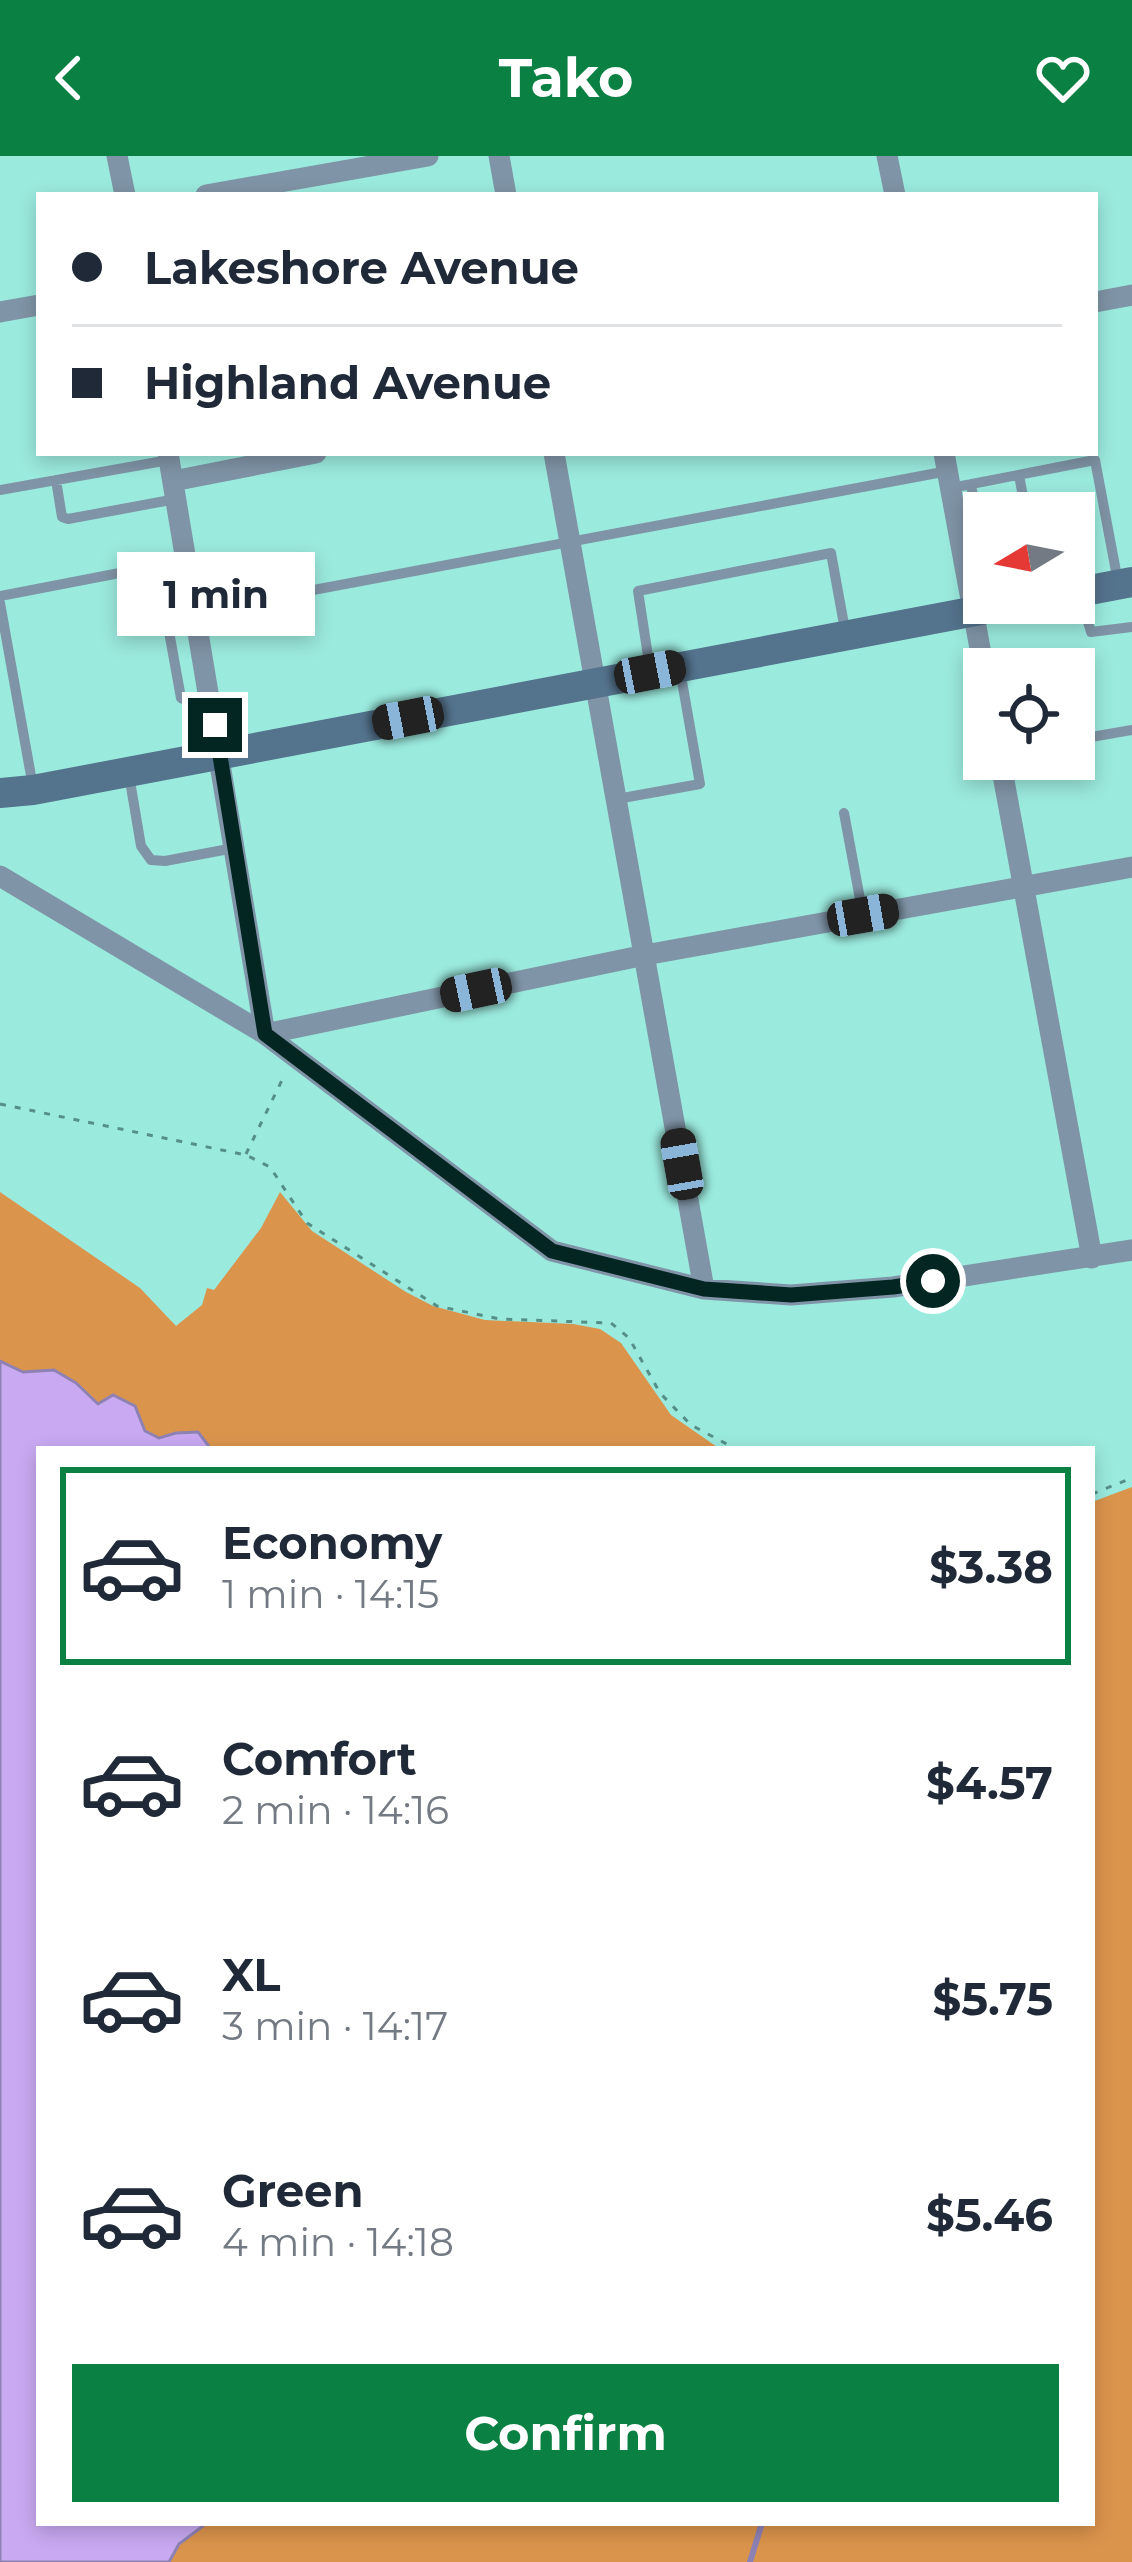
<!DOCTYPE html>
<html lang="en">
<head>
<meta charset="utf-8">
<style>
  body { margin:0; font-family:Montserrat,sans-serif; background:#f2f2f3; color:#1f2937; height:100vh; display:flex; flex-direction:column; font-size:45px; white-space:nowrap }
  * { box-sizing:border-box; margin:0 }
  p { font-size:39px; color:#747a83 }
  .icon { flex:none; width:66px; height:66px; fill:none; stroke:currentColor; stroke-width:2; stroke-linecap:round; stroke-linejoin:round }
  .map { position:relative; flex:1; overflow:hidden }
  .drawer { position:absolute; left:36px; top:1290px; width:1059px; height:1080px; display:flex; flex-direction:column; background:#fff; border-radius:0px; box-shadow:0 6px 18px #0003 }
  .drawer>* { flex:none }
  .banner { position:absolute; left:36px; top:36px; width:1062px; height:264px; border-radius:0px; box-shadow:0 6px 18px #0003; display:grid; align-content:center; height:264px; padding:0 36px; background:#fff }
  .needle { width:78px; rotate:260deg }
  .tools { position:absolute; left:963px; top:336px; display:grid; gap:24px }
  .tools a { display:grid; place-items:center; width:132px; height:132px; border-radius:0px; background:#fff; box-shadow:0 6px 18px #0003; font-size:60px }
  .end { position:absolute; width:54px; height:54px; margin:-27px; border:15px solid #032622; background:#fff; box-shadow:0 0 0 6px #fff }
  .from { border-radius:50% }
  .bubble { position:absolute; height:84px; border-radius:0px; background:#fff; box-shadow:0 6px 18px #0003; font-size:39px; font-weight:700; line-height:84px; text-align:center }
  .car { position:absolute; width:36px; height:72px; margin:-36px -18px; border-radius:15px; box-shadow:0 0 9px 3px #0007; background:linear-gradient(#222 24%,#8ab4d8 0 40%,#222 0 76%,#8ab4d8 0 86%,#222 0) }
  .banner b { display:flex; align-items:center; gap:42px; height:114px; font-size:45px }
  .banner b+b { border-top:3px solid #e0e1e3 }
  .banner i { width:30px; height:30px; background:#1f2937 }
  ul { padding:21px 0 0; list-style:none }
  li { display:flex; align-items:center; gap:36px; height:198px; margin:0 24px 18px; padding:0 12px; border:6px solid transparent; border-radius:0px }
  li div { flex:1 }
  li b { display:block; font-size:45px }
  li em { font-style:normal; font-weight:700 }
  li.active { border-color:#0b8043 }
  li>.icon { width:108px; height:108px; stroke-width:1.5 }
  .action { display:flex; gap:24px; margin-top:auto; padding:24px 36px }
  .action a { flex:1; height:138px; border-radius:0px; background:#0b8043; color:#fff; font-size:48px; font-weight:700; line-height:138px; text-align:center }
  header { display:flex; justify-content:space-between; align-items:center; height:156px; padding:0 36px; background:#0b8043; color:#fff; font-size:54px; font-weight:700 }
  .map>svg:first-child { display:block }
  .green { fill:#db944c }
  .water { fill:#c9a9f2; stroke:#8e82b4; stroke-width:3 }
  .lines { fill:none; stroke-linecap:round; stroke-linejoin:round }
  .stream { stroke:#8e82b4; stroke-width:6 }
  .path { stroke:#559088; stroke-width:3; stroke-dasharray:6 9; stroke-linecap:butt }
  .service { stroke:#7f94a6; stroke-width:10 }
  .minor { stroke:#7f94a6; stroke-width:21 }
  .secondary { stroke:#54738d; stroke-width:30 }
  .route { stroke:#032622; stroke-width:15 }
</style>
</head>
<body>
<header><svg class="icon" aria-label="back" viewBox="0 0 24 24"><path d="M15 5l-7 7 7 7"/></svg>Tako<svg class="icon" aria-label="heart" viewBox="0 0 24 24"><path d="M12 20l-8-8c-3-5 5-10 8-4 3-6 11-1 8 4z"/></svg></header>
<div class="map">
<svg width="1132" height="2406" viewBox="0 0 1132 2406">
  <rect width="100%" height="100%" fill="#9beade"/>
  <path class="green" d="M0 1036 140 1132 176 1170 202 1149 207 1132 214 1134 261 1072 280 1036 312 1075 406 1136 433 1150 485 1164 573 1168 600 1173 621 1187 671 1259 720 1293H211L198 1277H176L159 1282 98 1248 76 1227 55 1214 23 1216 0 1205Z
    M1132 1331V2406H169L179 2388 207 2367H1092V1346Z"/>
  <path class="water" d="M0 1205 23 1216 54 1214 76 1227 98 1248 113 1239 135 1250 145 1275 159 1282 176 1277 198 1276 211 1293H39V2367H207L179 2388 169 2406H0Z"/>
  <g class="lines">
    <path class="stream" d="M750 2406 762 2367"/>
    <path class="path" d="M0 948 246 999 270 1011 307 1067 437 1150 500 1163 611 1167 629 1182 660 1237 691 1269 736 1293
      M246 998 284 920
      M1092 1338 1132 1322"/>
    <path class="service" d="M1019 319 1026 357
      M56 324 62 361 68 363 176 343
      M971 328 983 398
      M951 332 1095 304 1118 426
      M0 334 169 304
      M157 409 181 542 186 544 210 539
      M1080 439 1091 476 1132 471
      M0 440 187 404
      M0 447 33 631
      M196 456 948 315
      M650 513 638 435 831 397 845 474
      M1074 584 1132 574
      M129 619 141 690 151 704 165 705 234 692
      M617 643 700 628 680 514
      M844 657 863 759"/>
    <path class="minor" d="M117 0 125 39
      M499 0 506 39
      M887 0 895 39
      M206 39 428 0
      M1095 146 1132 139
      M0 156 39 149
      M168 297 265 878 645 799 1132 711
      M554 297 704 1133
      M944 297 984 514
      M173 325 316 297
      M1000 603 1092 1102
      M0 720 265 878 552 1095 704 1133 791 1139 893 1131 1132 1094"/>
    <path class="secondary" d="M1074 437 1132 426
      M0 637 33 634 1018 447"/>
  </g>
  <g class="lines">
    <path class="route" d="M215 569 265 878 552 1095 704 1133 791 1139 893 1131 933 1125"/>
  </g>
</svg>
<div class="tools">
<a><svg class="needle" viewBox="-14 -14 28 28"><path d="M0-13l5 13h-10z" fill="#e53935"/><path d="M0 13l5-13h-10z" fill="#747a83"/></svg></a>
<a><svg class="icon" aria-label="locate" viewBox="0 0 24 24"><circle cx="12" cy="12" r="6"/><path d="M12 2v4M12 18v4M2 12h4M18 12h4"/></svg></a>
</div>
<i class="end from" style="left:933px;top:1125px"></i>
<i class="end" style="left:215px;top:569px"></i>
<div class="bubble" style="left:117px;top:396px;width:198px">1 min</div>
<i class="car" style="left:650px;top:516px;rotate:79deg"></i>
<i class="car" style="left:408px;top:562px;rotate:259deg"></i>
<i class="car" style="left:863px;top:759px;rotate:80deg"></i>
<i class="car" style="left:476px;top:834px;rotate:258deg"></i>
<i class="car" style="left:682px;top:1008px;rotate:350deg"></i>
<div class="banner">
<b><i class="from"></i>Lakeshore Avenue</b>
<b><i></i>Highland Avenue</b>
</div>
<section class="drawer">
<ul>
<li class="active"><svg class="icon" aria-label="car" viewBox="0 0 24 24"><path d="M5 17H2v-5l4-1 3-4h7l3 4 3 1v5h-3M9 17h6M6 11h13"/><circle cx="7" cy="17" r="2"/><circle cx="17" cy="17" r="2"/></svg><div><b>Economy</b><p>1 min · 14:15</p></div><em>$3.38</em></li>
<li><svg class="icon" aria-label="car" viewBox="0 0 24 24"><path d="M5 17H2v-5l4-1 3-4h7l3 4 3 1v5h-3M9 17h6M6 11h13"/><circle cx="7" cy="17" r="2"/><circle cx="17" cy="17" r="2"/></svg><div><b>Comfort</b><p>2 min · 14:16</p></div><em>$4.57</em></li>
<li><svg class="icon" aria-label="car" viewBox="0 0 24 24"><path d="M5 17H2v-5l4-1 3-4h7l3 4 3 1v5h-3M9 17h6M6 11h13"/><circle cx="7" cy="17" r="2"/><circle cx="17" cy="17" r="2"/></svg><div><b>XL</b><p>3 min · 14:17</p></div><em>$5.75</em></li>
<li><svg class="icon" aria-label="car" viewBox="0 0 24 24"><path d="M5 17H2v-5l4-1 3-4h7l3 4 3 1v5h-3M9 17h6M6 11h13"/><circle cx="7" cy="17" r="2"/><circle cx="17" cy="17" r="2"/></svg><div><b>Green</b><p>4 min · 14:18</p></div><em>$5.46</em></li>
</ul>
<div class="action"><a>Confirm</a></div>
</section>
</div>
</body>
</html>
